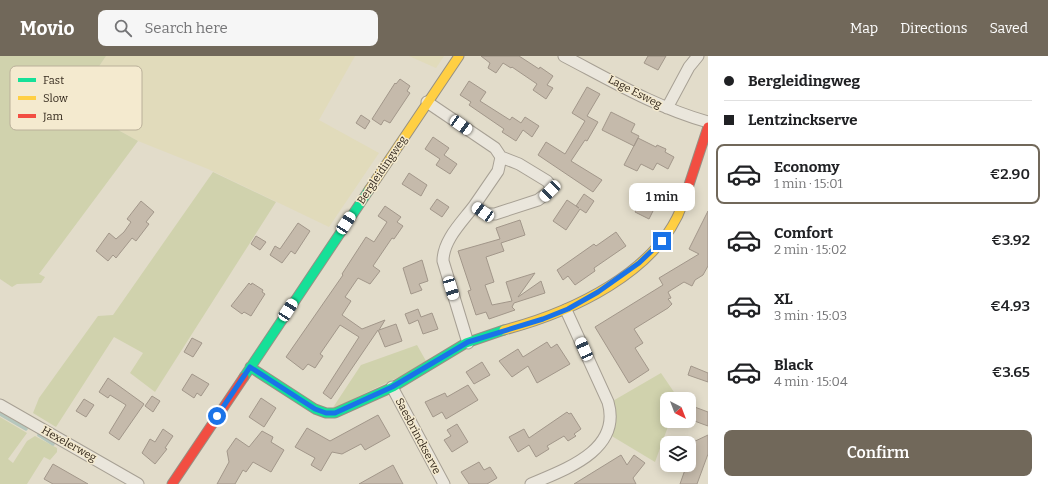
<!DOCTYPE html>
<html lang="en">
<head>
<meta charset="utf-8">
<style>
  body { margin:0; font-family:Bitter,serif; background:#f6f6f6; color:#202124; height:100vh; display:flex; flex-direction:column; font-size:15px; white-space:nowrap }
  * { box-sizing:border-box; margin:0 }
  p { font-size:13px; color:#757577 }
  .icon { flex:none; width:22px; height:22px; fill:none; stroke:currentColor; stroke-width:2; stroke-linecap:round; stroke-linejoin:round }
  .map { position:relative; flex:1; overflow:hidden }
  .details { display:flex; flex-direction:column; background:#fff; width:340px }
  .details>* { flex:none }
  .hud { display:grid; align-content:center; height:88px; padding:0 16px; background:#fff }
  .needle { width:26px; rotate:138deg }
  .controls { position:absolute; left:660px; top:336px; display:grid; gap:8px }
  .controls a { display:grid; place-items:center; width:36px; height:36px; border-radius:8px; background:#fff; box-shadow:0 2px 10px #0003; font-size:20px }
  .end { position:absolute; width:18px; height:18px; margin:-9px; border:5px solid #1a73e8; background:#fff; box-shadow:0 0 0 2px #fff }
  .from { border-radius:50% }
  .bubble { position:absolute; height:28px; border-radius:8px; background:#fff; box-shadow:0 2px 10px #0003; font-size:13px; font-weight:600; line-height:28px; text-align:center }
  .car { position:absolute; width:12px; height:24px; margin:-12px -6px; border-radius:5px; box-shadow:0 0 3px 1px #0007; background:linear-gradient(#fff 24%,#345 0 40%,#fff 0 76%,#345 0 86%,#fff 0) }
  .hud b { display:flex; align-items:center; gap:14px; height:38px; font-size:15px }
  .hud b+b { border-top:1px solid #e0e0e0 }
  .hud i { width:10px; height:10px; background:#202124 }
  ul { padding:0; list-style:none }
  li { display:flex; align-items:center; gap:12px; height:60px; margin:0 8px 6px; padding:0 8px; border:2px solid transparent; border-radius:8px }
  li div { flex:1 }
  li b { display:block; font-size:15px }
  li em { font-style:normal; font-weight:600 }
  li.selected { border-color:#71685a }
  li>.icon { width:36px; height:36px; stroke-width:1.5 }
  .action { display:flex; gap:8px; margin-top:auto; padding:8px 16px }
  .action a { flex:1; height:46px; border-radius:8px; background:#71685a; color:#fff; font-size:16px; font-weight:600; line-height:46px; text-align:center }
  header { display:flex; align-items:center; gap:24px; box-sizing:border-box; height:56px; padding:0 20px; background:#71685a; color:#fff }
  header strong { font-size:19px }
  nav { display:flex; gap:22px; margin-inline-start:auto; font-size:14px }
  .search { width:280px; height:36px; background:#f6f6f6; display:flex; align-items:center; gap:10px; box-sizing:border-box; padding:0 14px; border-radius:8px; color:#757577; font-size:15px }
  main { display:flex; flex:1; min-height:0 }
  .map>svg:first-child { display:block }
  .farmland { fill:#e1dbbb }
  .green { fill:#d0d2ad }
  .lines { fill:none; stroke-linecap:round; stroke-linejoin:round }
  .stream { stroke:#b6c7bd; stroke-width:3.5 }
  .building { fill:#c5baab; stroke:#a2978a }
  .street-casing { stroke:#a7a094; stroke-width:13 }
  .fast-casing { stroke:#969084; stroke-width:11 }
  .slow-casing { stroke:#969084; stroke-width:11 }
  .jam-casing { stroke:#969084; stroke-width:11 }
  .street { stroke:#eae6dc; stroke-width:11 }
  .fast { stroke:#16e098; stroke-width:9 }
  .slow { stroke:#ffcf43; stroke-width:9 }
  .jam { stroke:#f24e42; stroke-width:9 }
  .route { stroke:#1a73e8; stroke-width:5 }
  .labels { text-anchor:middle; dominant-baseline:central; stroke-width:3; stroke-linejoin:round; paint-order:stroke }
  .street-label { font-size:11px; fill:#34291d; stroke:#f4eacf }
  .key { fill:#f4eacf; stroke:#bab09a; stroke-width:1 }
  .key-label { font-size:11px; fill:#34291d }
</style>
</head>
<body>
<header>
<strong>Movio</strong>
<div class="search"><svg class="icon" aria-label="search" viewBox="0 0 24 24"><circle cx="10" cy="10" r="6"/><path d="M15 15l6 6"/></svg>Search here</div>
<nav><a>Map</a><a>Directions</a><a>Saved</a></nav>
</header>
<main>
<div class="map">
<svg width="708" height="428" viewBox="0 0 708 428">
  <rect width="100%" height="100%" fill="#e2dcca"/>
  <path class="farmland" d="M106 0H355L319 64 379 97 329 171 208 113 138 85 73 49Z
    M409 0H444L436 12Z"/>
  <path class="green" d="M0 0H106L73 49 138 85 39 218 45 221 41 227 17 228 12 231 0 223Z
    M213 116 276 146 155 336 130 317 143 297 114 281 56 371 33 357 39 342 98 260 113 259Z
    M417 289 426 305 405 318 332 353 361 309Z
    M661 317 678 342 667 343V365H670L655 406 610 379 611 346Z
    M0 361 27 377 8 403 13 407 27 385 35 380 57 392V396L50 404 44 401 27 428H0Z"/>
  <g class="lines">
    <path class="stream" d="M0 358 26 373
      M39 379 53 388"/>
  </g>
  <path class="building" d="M481 0H519L539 13 540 11 553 20 547 29 553 32 546 43 533 34 537 28 512 11 511 12 503 7 496 17 488 12 490 7Z
    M648 0H666L658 14 644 7Z
    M400 23 410 30 407 35 410 37 390 67 384 64 381 69 372 63 395 27 396 28Z
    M469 25 486 36 480 45 510 64 512 61 521 67 525 61 539 70 532 81 523 74 516 85 502 76 504 73 469 49 471 46 460 39Z
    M587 31 600 38 587 60 598 66 587 85 585 84 571 105 602 124 593 136 538 99 546 86 565 98 585 65 572 57Z
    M611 56 635 68 631 76 639 80 634 90 602 74Z
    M361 59 370 65 365 73 356 67Z
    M433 81 449 92 444 99 457 108 450 118 436 109 440 103 425 93Z
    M638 82 656 91 657 89 666 93 665 96 674 101 668 113 657 107 653 114 641 108 637 115 624 109Z
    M409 117 427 129 421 140 402 128Z
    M645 136 659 143 649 163 635 156Z
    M584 138 594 145 586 157 580 153 566 174 553 165 567 144 579 152 576 150Z
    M437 143 449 151 442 161 430 153Z
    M141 145 154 156 146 166 149 168 136 185 132 182 116 202 113 199 108 205 96 195 109 177 116 183 124 176 131 166 127 163Z
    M385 150 401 161 397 166 403 170 394 183 392 182 373 210 380 215 370 228 358 222 345 241 351 245 342 259 362 273 385 264 379 274 396 268 402 285 385 291 378 274 331 343 323 337 359 281 340 269 320 298 323 300 315 312 308 308 303 314 286 301 343 219 342 218 366 181 374 186 387 166 378 160Z
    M708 155V210L703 219 695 224 692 230 684 226 668 236 671 242 668 243 672 248 668 252 634 273 643 287 635 292 649 314 629 327 595 271 663 229 659 222 699 198 689 193Z
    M520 164 525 179 501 187 504 195 486 201 494 226 485 229 492 249 512 245 506 226 535 217 518 241 541 225 545 237 514 247 512 251 515 254 489 263 486 256 476 259 468 235 471 234 458 195 500 183 496 172Z
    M298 167 310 175 295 198 291 195 282 207 270 199 275 190 280 193Z
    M616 176 626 190 594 212 595 215 575 229 568 220 563 224 557 214 594 188 596 190Z
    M256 180 266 186 260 194 251 188Z
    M422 204 428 225 419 228 422 234 411 238 403 212Z
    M249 227 251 229 252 227 263 234 262 236 265 238 251 260 244 256 242 258 231 250Z
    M418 253 421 261 432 257 438 273 423 278 418 264 409 268 405 258Z
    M192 282 202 287 193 301 184 296Z
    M547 286 551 292 557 288 570 308 537 327 528 310 512 321 499 305 518 293 523 301Z
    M482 306 490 319 474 328 466 316Z
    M691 310 708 317V326L688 319Z
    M192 318 209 328 201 340 197 337 194 342 182 334Z
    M108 322 144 348 119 384 109 377 126 349 110 339 108 342 99 336Z
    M468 329 478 344 446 363 442 356 433 361 425 346 445 337 447 341Z
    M152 340 160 345 153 356 145 350Z
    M261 342 276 352 264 371 249 361Z
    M84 343 94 349 86 361 76 355Z
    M692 350 708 356V370L689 363Z
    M567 356 569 358 571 357 581 373 574 378 576 380 568 385 564 380 547 390 549 393 536 401 529 389 518 396 509 381 524 373 529 382Z
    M378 359 390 380 365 394 361 388 342 398 332 396 321 415 311 409 315 402 295 391 307 372 330 385Z
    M457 368 468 386 452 396 444 384 451 380 447 374Z
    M163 373 173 380 165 392 167 393 155 408 142 397 150 383 155 386Z
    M262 375 273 381 271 386 284 394 271 416 253 406 246 416 243 414 235 428H217L229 406 227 395 236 382 249 391Z
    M708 379V398L697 428H680L686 411 689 412V388Z
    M621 399 627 409 634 399 645 407 633 422 636 428H574Z
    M479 406 484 414 490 411 497 422 487 428H469L461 416Z
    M53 408 88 428H53L44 423Z
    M393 409 403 428H359Z"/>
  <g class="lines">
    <defs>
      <path id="street" d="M564 0C610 24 657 52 708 66
        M427 46 495 92 501 101 519 108 547 125 551 130 550 135 538 144 495 158H486L474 150C462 166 443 184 443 205L468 287
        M667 52 689 11 698 0
        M474 150 498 115 501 101
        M392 331 444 428
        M0 349 138 428
        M531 428C566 413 622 394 608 346L566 254"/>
      <path id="fast" d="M250 311 315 353 326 357H335L393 331 466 287 504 274
        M244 321 369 134"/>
      <path id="slow" d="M369 134 459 0
        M504 274C569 257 659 217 683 147"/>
      <path id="jam" d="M683 147 708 71
        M172 428 244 321"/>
    </defs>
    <use href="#street" class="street-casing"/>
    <use href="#fast" class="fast-casing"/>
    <use href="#slow" class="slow-casing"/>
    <use href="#jam" class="jam-casing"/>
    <use href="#street" class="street"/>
    <use href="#fast" class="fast"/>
    <use href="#slow" class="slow"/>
    <use href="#jam" class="jam"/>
  </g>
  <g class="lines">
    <path class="route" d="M217 360 250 311 315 353 326 357H335L392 331 468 286 543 263 568 253 598 236 639 207 662 185"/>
  </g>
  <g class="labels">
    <g class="street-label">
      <text transform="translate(635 36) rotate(27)">Lage Esweg</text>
      <text transform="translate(382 114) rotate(-56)">Bergleidingweg</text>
      <text transform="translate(418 380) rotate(62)">Saesbrinckserve</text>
      <text transform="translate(69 388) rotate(29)">Hexelerweg</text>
    </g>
  </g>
  <rect x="10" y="10" width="132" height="64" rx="6" class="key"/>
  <rect x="18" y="22" width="18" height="4" fill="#16e098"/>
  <rect x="18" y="40" width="18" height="4" fill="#ffcf43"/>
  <rect x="18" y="58" width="18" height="4" fill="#f24e42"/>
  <g class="key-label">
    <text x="43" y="28">Fast</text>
    <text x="43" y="46">Slow</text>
    <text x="43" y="64">Jam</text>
  </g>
</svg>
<div class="controls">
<a><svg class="needle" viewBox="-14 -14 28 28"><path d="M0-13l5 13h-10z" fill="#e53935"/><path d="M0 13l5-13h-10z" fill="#757577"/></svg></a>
<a><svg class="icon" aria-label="layers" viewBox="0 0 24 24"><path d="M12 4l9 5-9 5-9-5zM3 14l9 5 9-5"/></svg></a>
</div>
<i class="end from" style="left:217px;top:360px"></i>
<i class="end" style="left:662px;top:185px"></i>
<div class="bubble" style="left:629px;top:127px;width:66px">1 min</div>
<i class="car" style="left:461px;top:69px;rotate:125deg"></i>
<i class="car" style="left:550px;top:135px;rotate:225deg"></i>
<i class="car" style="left:483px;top:156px;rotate:305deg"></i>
<i class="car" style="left:346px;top:167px;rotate:33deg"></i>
<i class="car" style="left:451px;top:232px;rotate:163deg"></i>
<i class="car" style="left:288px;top:254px;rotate:33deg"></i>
<i class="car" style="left:584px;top:293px;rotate:336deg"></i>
</div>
<section class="details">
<div class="hud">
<b><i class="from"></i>Bergleidingweg</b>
<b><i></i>Lentzinckserve</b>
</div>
<ul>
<li class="selected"><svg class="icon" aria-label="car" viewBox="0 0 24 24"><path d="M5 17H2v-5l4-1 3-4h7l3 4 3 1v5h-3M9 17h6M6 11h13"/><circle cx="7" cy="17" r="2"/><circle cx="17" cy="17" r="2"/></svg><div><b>Economy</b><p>1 min · 15:01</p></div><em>€2.90</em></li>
<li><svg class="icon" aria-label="car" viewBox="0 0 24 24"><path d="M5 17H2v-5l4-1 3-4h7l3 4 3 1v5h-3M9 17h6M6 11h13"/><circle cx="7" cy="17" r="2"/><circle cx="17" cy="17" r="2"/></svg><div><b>Comfort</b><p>2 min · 15:02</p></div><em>€3.92</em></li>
<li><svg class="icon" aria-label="car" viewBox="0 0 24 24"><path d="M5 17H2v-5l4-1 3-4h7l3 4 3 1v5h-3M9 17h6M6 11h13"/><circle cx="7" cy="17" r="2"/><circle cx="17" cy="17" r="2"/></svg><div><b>XL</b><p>3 min · 15:03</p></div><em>€4.93</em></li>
<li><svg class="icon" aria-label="car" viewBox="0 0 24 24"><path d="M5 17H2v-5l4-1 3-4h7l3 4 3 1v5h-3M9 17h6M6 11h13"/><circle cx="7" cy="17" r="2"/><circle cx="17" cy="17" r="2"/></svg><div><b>Black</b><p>4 min · 15:04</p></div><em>€3.65</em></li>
</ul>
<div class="action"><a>Confirm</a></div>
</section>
</main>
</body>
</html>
